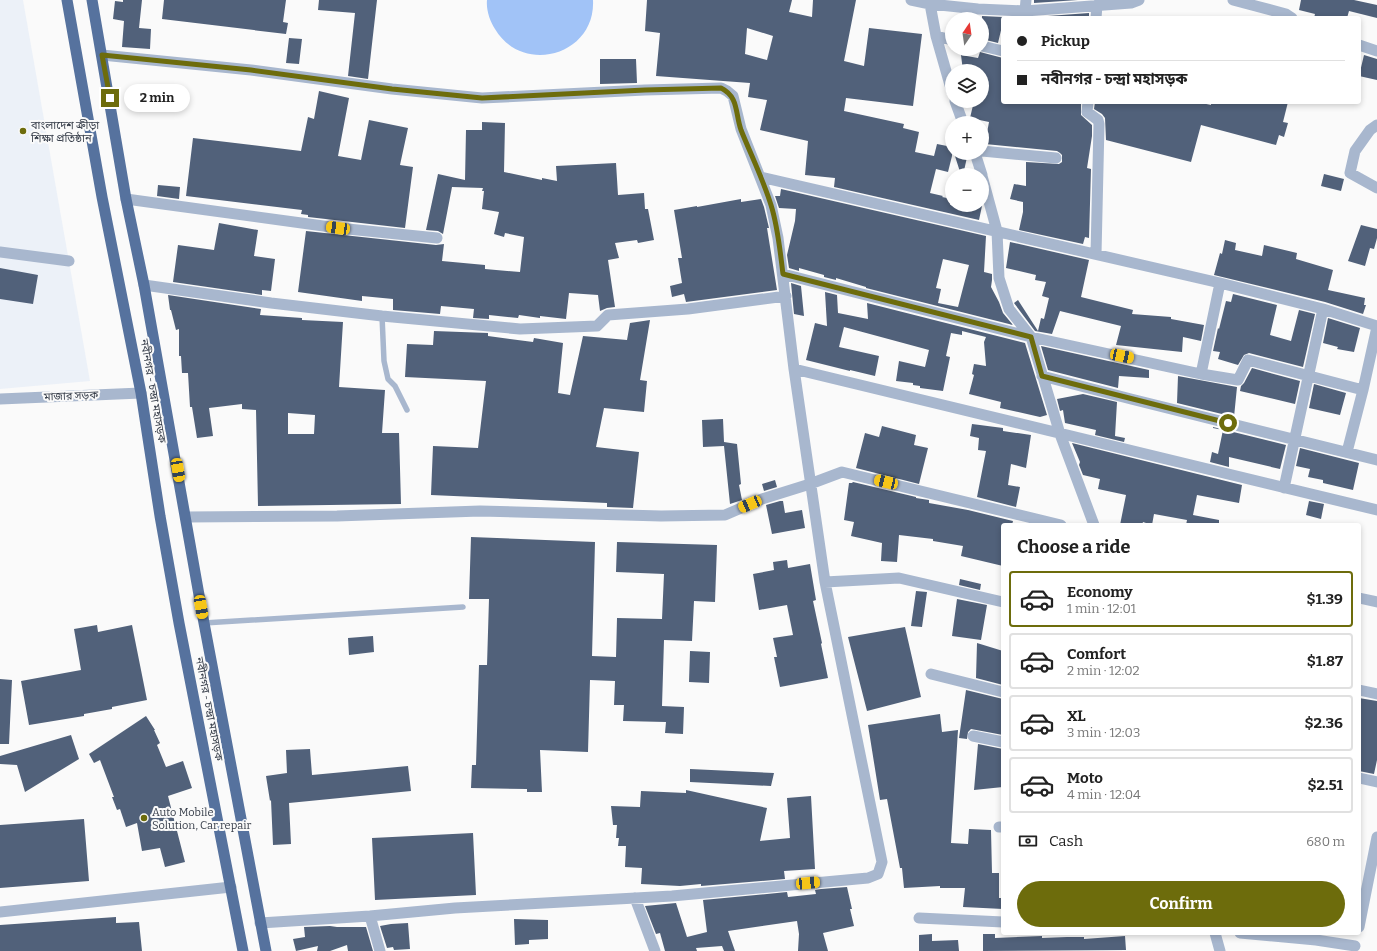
<!DOCTYPE html>
<html lang="en">
<head>
<meta charset="utf-8">
<style>
  body { margin:0; font-family:Bitter,"Noto Sans Bengali",serif; background:#f2f2f2; color:#222; height:100vh; display:flex; flex-direction:column; font-size:15px; white-space:nowrap }
  * { box-sizing:border-box; margin:0 }
  p { font-size:13px; color:#767676 }
  .icon { flex:none; width:22px; height:22px; fill:none; stroke:currentColor; stroke-width:2; stroke-linecap:round; stroke-linejoin:round }
  .map { position:relative; flex:1; overflow:hidden }
  .drawer { position:absolute; left:1001px; top:523px; width:360px; height:412px; display:flex; flex-direction:column; background:#fff; border-radius:4px; box-shadow:0 2px 6px #0003 }
  .drawer>* { flex:none }
  .top-card { position:absolute; left:1001px; top:16px; width:360px; height:88px; border-radius:4px; box-shadow:0 2px 6px #0003; display:grid; align-content:center; height:88px; padding:0 16px; background:#fff }
  .needle { width:26px; rotate:13deg }
  .fabs { position:absolute; left:945px; top:12px; display:grid; gap:8px }
  .fabs a { display:grid; place-items:center; width:44px; height:44px; border-radius:50%; background:#fff; box-shadow:0 2px 6px #0003; font-size:20px }
  .end { position:absolute; width:18px; height:18px; margin:-9px; border:5px solid #6d6c0c; background:#fff; box-shadow:0 0 0 2px #fff }
  .from { border-radius:50% }
  .bubble { position:absolute; height:28px; border-radius:14px; background:#fff; box-shadow:0 2px 6px #0003; font-size:13px; font-weight:700; line-height:28px; text-align:center }
  .car { position:absolute; width:12px; height:24px; margin:-12px -6px; border-radius:5px; box-shadow:0 0 3px 1px #0007; background:linear-gradient(#f5c518 24%,#345 0 40%,#f5c518 0 76%,#345 0 86%,#f5c518 0) }
  .top-card b { display:flex; align-items:center; gap:14px; height:38px; font-size:15px }
  .top-card b+b { border-top:1px solid #e0e0e0 }
  .top-card i { width:10px; height:10px; background:#222 }
  ul { padding:0; list-style:none }
  li { display:flex; align-items:center; gap:12px; height:56px; margin:0 8px 6px; padding:0 8px; border:2px solid #e0e0e0; border-radius:4px }
  li div { flex:1 }
  li b { display:block; font-size:15px }
  li em { font-style:normal; font-weight:700 }
  li.current { border-color:#6d6c0c }
  li>.icon { width:36px; height:36px; stroke-width:1.5 }
  h2 { padding:0 16px; font-size:18px; line-height:48px }
  .pay { display:flex; align-items:center; gap:10px; height:44px; padding:0 16px; font-size:15px }
  .pay p { margin-inline-start:auto }
  .action { display:flex; gap:8px; margin-top:auto; padding:8px 16px }
  .action a { flex:1; height:46px; border-radius:24px; background:#6d6c0c; color:#fff; font-size:16px; font-weight:700; line-height:46px; text-align:center }
  .map>svg:first-child { display:block }
  .built { fill:#ecf1f8 }
  .water { fill:#a1c3f7 }
  .building { fill:#51617a; fill-rule:evenodd }
  .lines { fill:none; stroke-linecap:round; stroke-linejoin:round }
  .service { stroke:#a8b7ce; stroke-width:5.5 }
  .minor { stroke:#a8b7ce; stroke-width:11 }
  .trunk { stroke:#56729e; stroke-width:11 }
  .route { stroke:#6d6c0c; stroke-width:5 }
  .poi-dot { fill:#6d6c0c; stroke:#fafafa; stroke-width:1.5 }
  .labels { text-anchor:middle; dominant-baseline:central; stroke-width:4; stroke-linejoin:round; paint-order:stroke }
  .poi-label { font-size:11px; fill:#363d49; stroke:#fafafa; text-anchor:start }
  .street-label { font-size:11px; fill:#363d49; stroke:#fafafa }
</style>
</head>
<body>
<div class="map">
<svg width="1377" height="951" viewBox="0 0 1377 951">
  <rect width="100%" height="100%" fill="#fafafa"/>
  <path class="built" d="M0 0H23L90 381 0 389Z"/>
  <path class="water" d="M487 0H593C596 55 523 76 495 29 490 21 486 10 487 0Z"/>
  <path class="building" d="M123 0H142L139 28 151 29 150 49 122 47 124 21 113 19 115 1 123 2Z
    M164 0H286L283 22 288 23 286 34 162 19Z
    M319 0H377L368 79 348 76 355 13 318 10Z
    M647 0H792L789 12 812 17 813 0H856L844 61 864 66 869 28 922 34 913 106 846 98 844 111 904 124 903 128 919 132 915 152 934 156 937 144 952 147V156L948 172 936 169 930 193 943 196 942 197 952 199 950 205H976L982 206 979 220 834 187 835 178 805 175 808 141 760 130 767 100 748 97 750 83 656 76 660 33 645 31ZM747 28 773 36 767 60 745 54Z
    M1034 0H1078L1034 3Z
    M1301 0H1354L1377 5V18L1349 11 1347 18H1314L1315 14 1299 10Z
    M1089 13V18H1034V17Z
    M982 16 1003 17V26H1002L998 43 982 39Z
    M289 38 302 39 299 64 286 63Z
    M980 52 1003 58V102H1081V115L1092 125V136L1087 168 1091 169 1089 238 1085 237 1083 244 1019 230 1023 212V202L1010 199 1014 184 1026 186V162L1059 164 1062 162V155L1060 153 1057 151 985 144 989 122 970 118 974 101H982V71H963L961 55 978 58Z
    M1364 55 1377 59V80L1359 76Z
    M600 59H636L637 83 600 84Z
    M319 91 349 98 338 156 361 160 369 120 408 128 400 165 413 167 405 228 308 217V215L301 214 302 210 186 196 193 138 301 151 308 117 314 119Z
    M1095 102H1197L1211 105V102H1288L1283 122 1288 123 1284 137 1279 135 1276 145 1201 125 1191 162 1106 140 1105 118 1102 114 1094 109Z
    M482 122 505 123 504 172 542 180V178L557 181 556 166 616 163 618 195 644 193 645 209H648L654 240 638 243 637 240 615 243 619 258 608 260 615 307 607 308 600 311 598 295 569 293 566 319 540 316V318L519 315 518 318 489 315V319L473 318 474 309 441 306 440 314 393 310V299L362 296V301L298 292 306 231 436 245 444 244 442 261 485 265V269L520 272 524 237 505 233 504 237 494 234 499 212 482 209 484 191H482L483 188 452 187 443 234 438 231 426 230 438 174 465 180 466 130H482Z
    M954 153H968L963 175H961Z
    M1324 174 1344 179 1341 191 1321 186Z
    M158 185 180 187 179 199 157 196Z
    M781 189 986 236 984 272 992 274V280L991 287 999 302 1003 313 1013 325 866 288V287L836 278V280L824 277V275L799 268V271L789 268 787 255 795 221 796 209 779 208 775 196H780ZM943 259 969 265 958 307 938 303 941 289 936 288Z
    M741 199V202L761 199 764 207 769 228H767L777 290 686 302 684 294 672 297 670 286 682 283 678 258H682L674 210 697 206V207Z
    M219 223 258 230 254 256 275 259 271 291 262 290V295L173 282 178 245 214 250Z
    M1361 225 1377 229V238L1374 249 1370 248 1365 266 1348 261Z
    M1225 240 1236 243 1235 250 1262 256 1264 245 1297 253 1296 259 1333 270 1328 290 1365 298 1364 305H1366L1363 314 1325 302 1214 275 1220 253 1222 254Z
    M1010 242 1089 260 1081 297 1133 310 1132 314 1171 317V319L1204 325 1201 341 1183 337 1182 352 1116 345 1121 326 1060 311 1052 334 1035 331 1014 303 1018 300 1038 331 1041 318 1044 319 1049 298 1042 296 1046 282 1035 280 1036 275 1006 268Z
    M0 268 38 275 33 304 0 299Z
    M791 283 801 286 804 316 794 314Z
    M825 292 837 295 838 313 868 319 867 303 1025 343 1047 415 1040 417 1000 408 1001 402 969 394 974 375 972 374 974 364 986 366 984 342 986 337 962 331V335L951 333 946 356 950 357 943 391 920 388V386L913 385V383L896 381 899 361 925 367 929 350 844 327 839 347 879 356 875 376 850 370V371L806 360 815 323 827 326Z
    M1233 294 1277 305 1270 335 1291 341 1299 310 1315 314 1303 367 1249 353 1244 355 1238 365 1218 359 1220 352 1213 351 1218 328 1219 329 1226 301 1231 302Z
    M168 295 261 309 260 315 302 318V320L343 322 339 387 385 390 382 433H399L401 504 258 506 256 410 242 409V404L209 408 213 436 197 438 192 407H190L188 373H182L181 356H179V329L176 330 171 310H170ZM288 413 315 415 314 434H288Z
    M1328 318 1360 328 1354 352 1337 349 1338 347 1323 343Z
    M650 320 640 380 647 381 644 412 604 408 596 447 639 452 633 508 607 507V503L431 495 433 446 478 448 486 381 405 377 407 344 433 345 434 331 488 333V336L533 342 534 338 563 343 558 393 570 395 583 336 627 340 630 323Z
    M1041 346 1149 370V378L1119 376 1118 388 1048 370Z
    M1252 368 1300 381 1295 404 1240 391 1241 386 1244 383Z
    M1178 376 1237 387 1234 417 1177 403Z
    M1314 384 1346 393 1340 415 1309 408Z
    M1083 394 1117 402 1115 436 1125 438 1124 442 1095 435 1096 430 1065 423 1063 410 1060 411 1057 399Z
    M723 419 724 442 737 444 741 484 739 485 742 500 730 504 724 446 703 447 702 420Z
    M972 424 1003 428V431L1031 435 1026 468 1011 464 1008 485 1020 487 1016 507 977 497 986 451 978 450 979 438 970 436Z
    M882 426 916 435 914 445 928 448 919 484 856 468 865 433 879 437Z
    M1213 427 1286 445 1280 469 1229 457V467L1210 462 1212 452 1218 454 1223 430 1213 428Z
    M1072 443 1242 485 1239 503 1197 495 1193 515 1219 520V525H1186L1187 520 1154 514 1152 525 1143 522 1142 525H1120L1126 495 1098 489 1100 479 1083 475 1079 465 1080 462Z
    M1300 448 1359 463 1353 490 1323 483V480L1308 477 1310 469 1296 466Z
    M775 480 777 487 764 491 762 484Z
    M853 482 916 497V498L929 500V503L968 510 1013 521 1012 525H1003V566L961 556 963 546 933 541V539L899 535 897 562 881 561 882 543 851 536 854 522 844 520 849 483H852Z
    M780 501H783L785 513 802 510 805 528 772 534 766 505Z
    M1309 501 1324 504 1321 519 1306 515Z
    M471 537 595 542 592 656 616 657 617 618 662 619 664 574 616 572 617 542 717 545 715 602 694 601 692 641 664 640 662 706 684 707 683 734 665 733 666 722 623 721 624 705H614L615 681 590 680 588 752 540 750 542 792H527V789L471 788 472 765H476L479 665H487L489 599H469Z
    M787 560 788 568 810 564 816 600 813 601 822 643 821 644 828 678 780 687 774 657H777L773 638 793 635 787 605 759 610 753 574 774 570 773 562Z
    M960 579 981 584 980 590 959 585Z
    M916 591 927 592 922 627 911 626Z
    M957 599 987 605 981 640 952 636Z
    M97 625 98 632 132 625 147 700 112 707V709L84 714V716L29 725 21 681 81 670 74 629Z
    M905 627 921 697 867 711 848 637Z
    M373 636 374 652 349 655 348 638Z
    M977 643 1003 651V685L976 678Z
    M690 651 710 652 709 683 689 682Z
    M0 679 12 680 9 744H0Z
    M966 690 1003 699V735L971 729 968 732 967 739 959 738Z
    M1359 698 1377 701V760L1374 774 1359 771Z
    M940 714 942 732 958 730 951 843 968 844 969 829 991 830 992 873H999V898H1003V909L963 907 965 888H940V886L904 888 902 868H900L887 799 880 800 868 725Z
    M146 716 155 730H154L160 743 157 745 166 767 183 761 192 788 168 796 185 862 165 867 160 848 142 851 137 823 126 827 120 809 117 810 112 797H114L100 760 94 763 89 754Z
    M71 735 79 759 25 792 17 765 0 764V756Z
    M978 744 1003 749V787L974 790Z
    M310 749 312 775 408 766 411 791 289 803 291 844 273 845 271 800 270 801 266 776 287 773 286 750Z
    M690 769 774 773 771 786 690 782Z
    M686 790 767 808 760 841 790 838 787 798 811 796 815 869 784 871 785 879 701 886V884L680 886 641 884 642 868 625 867 626 846H618L619 838H616L617 825H613L611 806 640 807 641 791 686 793Z
    M84 819 89 881 0 888V825Z
    M473 833 476 895 375 900 372 838Z
    M847 887 852 909H850L854 926 823 933 828 951H798L799 934 797 921 728 931 735 951H724L722 946 696 948 697 951H665L660 933 656 934 645 906 676 903 687 937 707 932 703 900 787 892 788 897 816 894 815 890 821 889Z
    M116 917V923L139 922 142 951H0V925Z
    M514 919 548 920V939L529 940V944L515 945Z
    M408 923 410 949 394 950 393 947 387 948 380 926 391 924Z
    M330 926 337 927H366L373 951H348L347 945 330 951H317L318 946 296 951 293 939 305 937 304 927Z
    M932 934V941L958 940 959 951H919V935Z
    M983 934H995V938L1042 936V938L1067 937H1084V939L1125 936 1126 950 983 951Z"/>
  <g class="lines">
    <path class="service" d="M382 316 384 361 388 379 395 386 407 410
      M204 623 463 607"/>
    <path class="minor" d="M911 0 930 4
      M1233 0 1286 14 1292 18
      M1025 11 1131 3 1139 0
      M1096 18 1097 5
      M936 36 952 40
      M1359 45 1377 51
      M982 46 1003 51
      M102 55 251 70 392 89 482 98 645 90 721 88 727 91 733 96 741 129 771 205 778 238 794 369 825 582 882 862 878 874 868 878 672 896 455 908 370 916 260 923
      M952 92 936 36 930 4 978 9 1025 11 1026 0
      M955 101 963 123
      M1088 102 1087 112 1098 120 1099 124 1096 254
      M1377 125 1370 130 1355 151 1350 173 1377 188
      M982 151 1056 158
      M975 153 982 175
      M982 176 997 231 999 278 1009 309 1031 337 1201 374 1220 283 1323 309 1377 326
      M760 177 1220 283
      M126 199 338 228 437 238
      M0 252 69 261
      M783 274 1031 337 1060 434 1094 525
      M144 285 271 303 382 316 520 329 597 326 608 315 688 309 786 296
      M794 369 1377 510
      M1201 374 1238 380 1248 360 1363 390
      M1042 376 1131 399 1377 460
      M0 399 141 393
      M1347 452 1363 390 1377 327
      M1284 488 1323 309
      M186 517 337 516 480 511 661 516 725 515 762 499 810 484 842 472 1061 525
      M825 582 899 578 1003 602
      M1359 598 1377 602
      M931 674 1003 692
      M1359 690 1377 694
      M973 736 1003 742
      M1359 778 1377 782
      M999 827H1003
      M635 898 655 951
      M0 912 231 887
      M370 916 380 951
      M919 918 1003 922
      M1359 927 1377 837
      M1215 933 1220 951
      M1240 933 1316 940 1355 946"/>
    <path class="trunk" d="M67 0 102 197 141 393 160 516 179 623 243 951
      M92 0 126 199 144 285 204 623 266 951"/>
  </g>
  <g class="lines">
    <path class="route" d="M110 98 102 55 251 70 392 89 482 98 645 90 721 88C739 97 735 113 741 130 751 155 763 179 771 205 778 227 780 251 783 274L1031 337 1042 376 1228 423"/>
  </g>
  <g class="poi-dot">
    <circle cx="23" cy="131" r="4"/>
    <circle cx="144" cy="818" r="4"/>
  </g>
  <g class="labels">
    <g class="poi-label">
      <text x="31" y="125">বাংলাদেশ ক্রীড়া<tspan x="31" dy="13">শিক্ষা প্রতিষ্ঠান</tspan></text>
      <text x="152" y="812">Auto Mobile<tspan x="152" dy="13">Solution, Car repair</tspan></text>
    </g>
    <g class="street-label">
      <text transform="translate(153 391) rotate(80)">নবীনগর - চন্দ্রা মহাসড়ক</text>
      <text transform="translate(71 396) rotate(-2)">মাজার সড়ক</text>
      <text transform="translate(209 709) rotate(79)">নবীনগর - চন্দ্রা মহাসড়ক</text>
    </g>
  </g>
</svg>
<div class="fabs">
<a><svg class="needle" viewBox="-14 -14 28 28"><path d="M0-13l5 13h-10z" fill="#e53935"/><path d="M0 13l5-13h-10z" fill="#767676"/></svg></a>
<a><svg class="icon" aria-label="layers" viewBox="0 0 24 24"><path d="M12 4l9 5-9 5-9-5zM3 14l9 5 9-5"/></svg></a>
<a>+</a>
<a>−</a>
</div>
<i class="end from" style="left:1228px;top:423px"></i>
<i class="end" style="left:110px;top:98px"></i>
<div class="bubble" style="left:124px;top:84px;width:66px">2 min</div>
<i class="car" style="left:338px;top:228px;rotate:278deg"></i>
<i class="car" style="left:1122px;top:356px;rotate:102deg"></i>
<i class="car" style="left:178px;top:470px;rotate:170deg"></i>
<i class="car" style="left:886px;top:482px;rotate:283deg"></i>
<i class="car" style="left:750px;top:504px;rotate:247deg"></i>
<i class="car" style="left:201px;top:607px;rotate:170deg"></i>
<i class="car" style="left:808px;top:883px;rotate:85deg"></i>
<div class="top-card">
<b><i class="from"></i>Pickup</b>
<b><i></i>নবীনগর - চন্দ্রা মহাসড়ক</b>
</div>
<section class="drawer">
<h2>Choose a ride</h2>
<ul>
<li class="current"><svg class="icon" aria-label="car" viewBox="0 0 24 24"><path d="M5 17H2v-5l4-1 3-4h7l3 4 3 1v5h-3M9 17h6M6 11h13"/><circle cx="7" cy="17" r="2"/><circle cx="17" cy="17" r="2"/></svg><div><b>Economy</b><p>1 min · 12:01</p></div><em>$1.39</em></li>
<li><svg class="icon" aria-label="car" viewBox="0 0 24 24"><path d="M5 17H2v-5l4-1 3-4h7l3 4 3 1v5h-3M9 17h6M6 11h13"/><circle cx="7" cy="17" r="2"/><circle cx="17" cy="17" r="2"/></svg><div><b>Comfort</b><p>2 min · 12:02</p></div><em>$1.87</em></li>
<li><svg class="icon" aria-label="car" viewBox="0 0 24 24"><path d="M5 17H2v-5l4-1 3-4h7l3 4 3 1v5h-3M9 17h6M6 11h13"/><circle cx="7" cy="17" r="2"/><circle cx="17" cy="17" r="2"/></svg><div><b>XL</b><p>3 min · 12:03</p></div><em>$2.36</em></li>
<li><svg class="icon" aria-label="car" viewBox="0 0 24 24"><path d="M5 17H2v-5l4-1 3-4h7l3 4 3 1v5h-3M9 17h6M6 11h13"/><circle cx="7" cy="17" r="2"/><circle cx="17" cy="17" r="2"/></svg><div><b>Moto</b><p>4 min · 12:04</p></div><em>$2.51</em></li>
</ul>
<div class="pay"><svg class="icon" aria-label="cash" viewBox="0 0 24 24"><path d="M3 7h18v10H3z"/><circle cx="12" cy="12" r="2"/></svg>Cash<p>680 m</p></div>
<div class="action"><a>Confirm</a></div>
</section>
</div>
</body>
</html>
